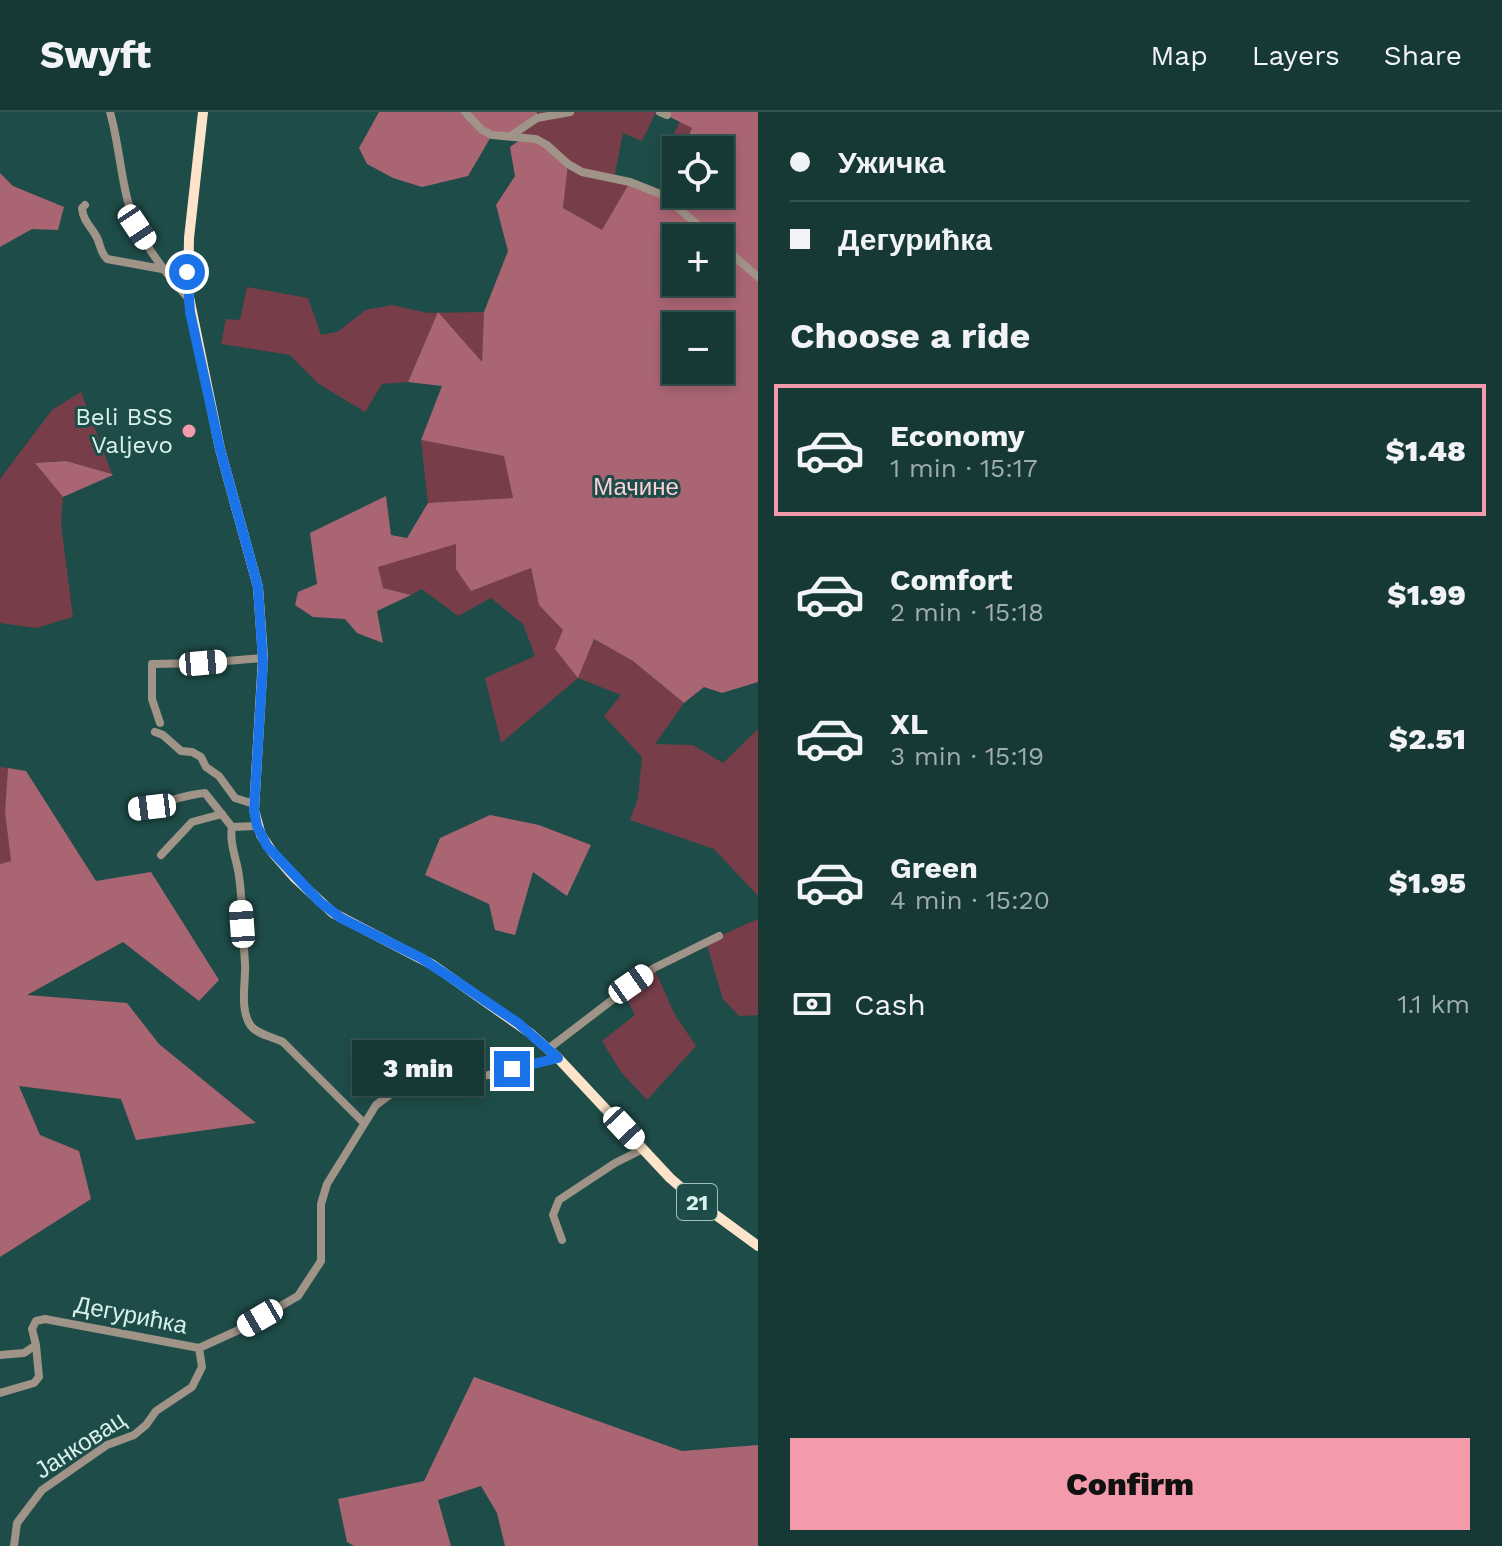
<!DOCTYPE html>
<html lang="en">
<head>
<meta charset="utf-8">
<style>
  body { margin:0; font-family:"Work Sans",sans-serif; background:#234442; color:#f1f3f6; height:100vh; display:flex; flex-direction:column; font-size:30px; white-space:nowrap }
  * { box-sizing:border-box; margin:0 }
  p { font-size:26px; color:#9eacad }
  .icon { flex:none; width:44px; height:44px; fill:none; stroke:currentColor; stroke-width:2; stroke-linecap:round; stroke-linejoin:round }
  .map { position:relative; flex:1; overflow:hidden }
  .sheet { display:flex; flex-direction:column; background:#163936; width:744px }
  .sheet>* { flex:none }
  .hud { display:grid; align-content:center; height:176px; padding:0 32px; background:#163936 }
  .buttons { position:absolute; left:662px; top:24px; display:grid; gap:16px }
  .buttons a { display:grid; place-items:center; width:72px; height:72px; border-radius:0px; background:#163936; box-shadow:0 4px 12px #0003,0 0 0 2px #355351; font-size:40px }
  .end { position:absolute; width:36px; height:36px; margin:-18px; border:10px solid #1a73e8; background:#fff; box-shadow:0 0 0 4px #fff }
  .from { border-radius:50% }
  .bubble { position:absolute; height:56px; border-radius:0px; background:#163936; box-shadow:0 4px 12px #0003,0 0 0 2px #355351; font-size:26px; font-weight:800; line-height:56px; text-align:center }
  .car { position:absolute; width:24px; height:48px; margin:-24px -12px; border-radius:10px; box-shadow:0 0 6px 2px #0007; background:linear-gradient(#fff 24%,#345 0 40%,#fff 0 76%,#345 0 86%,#fff 0) }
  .hud b { display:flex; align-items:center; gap:28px; height:76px; font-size:30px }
  .hud b+b { border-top:2px solid #355351 }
  .hud i { width:20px; height:20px; background:#f1f3f6 }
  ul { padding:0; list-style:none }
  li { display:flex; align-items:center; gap:24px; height:132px; margin:0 16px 12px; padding:0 16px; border:4px solid transparent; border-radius:0px }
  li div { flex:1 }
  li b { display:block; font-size:30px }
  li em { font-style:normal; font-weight:800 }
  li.selected { border-color:#f39aab }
  li>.icon { width:72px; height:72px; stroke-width:1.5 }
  h2 { padding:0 32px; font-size:36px; line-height:96px }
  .pay { display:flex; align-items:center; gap:20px; height:88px; padding:0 32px; font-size:30px }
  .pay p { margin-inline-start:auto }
  .button { display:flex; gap:16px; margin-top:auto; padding:16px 32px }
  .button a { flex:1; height:92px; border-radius:0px; background:#f39aab; color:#111; font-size:32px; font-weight:800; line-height:92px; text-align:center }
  header { display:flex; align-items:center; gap:48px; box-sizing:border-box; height:112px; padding:0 40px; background:#163936; border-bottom:2px solid #355351 }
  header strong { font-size:38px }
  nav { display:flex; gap:44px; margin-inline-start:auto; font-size:28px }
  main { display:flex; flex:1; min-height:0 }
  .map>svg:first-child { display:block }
  .green { fill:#773e4a }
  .forest { fill:#aa6573; fill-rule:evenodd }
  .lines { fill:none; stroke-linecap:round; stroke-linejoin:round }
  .minor { stroke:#a09387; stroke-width:8 }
  .major { stroke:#fce3ca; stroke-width:10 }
  .route { stroke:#1a73e8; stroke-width:10 }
  .poi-dot { fill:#f39aab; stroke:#1e4c48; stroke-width:3 }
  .labels { text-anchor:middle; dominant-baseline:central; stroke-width:6; stroke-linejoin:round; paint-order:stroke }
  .shield { fill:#1e4c48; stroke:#a1c0bc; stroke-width:2 }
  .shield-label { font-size:22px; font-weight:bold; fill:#d9f1ee }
  .poi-label { font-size:24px; fill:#d9f1ee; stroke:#1e4c48; text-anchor:end }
  .park-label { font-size:24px; fill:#fad0d6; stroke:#1e4c48 }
  .street-label { font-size:24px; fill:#d9f1ee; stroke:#1e4c48 }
</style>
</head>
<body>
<header>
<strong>Swyft</strong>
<nav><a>Map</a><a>Layers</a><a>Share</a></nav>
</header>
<main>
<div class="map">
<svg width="758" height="1434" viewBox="0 0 758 1434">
  <rect width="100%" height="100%" fill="#1e4c48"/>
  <path class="green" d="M538 0H656L642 29 623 21 614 66 630 70 602 119 563 96 568 52 511 23 536 6Z
    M680 9 692 16 683 38H676V46L665 41Z
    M247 175 308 186 321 223 337 220 366 198 392 193 428 201 484 200 482 251 438 201 408 270 382 272 365 300 319 272 290 243 221 232 226 207 240 208Z
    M81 280 112 362 66 349 35 351 63 385 61 412 73 505 36 516 0 511V367L52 298Z
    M421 328 505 344 513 387 428 391Z
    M456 431 531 456 539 493 564 518 577 565 594 527 633 549 684 591 655 632 693 633 723 651 758 617V784L714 737 630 708 638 686 642 645 604 604 621 583 578 566 501 631 485 566 535 544 523 512 491 486 458 504 422 477 411 483 382 476 378 455Z
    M0 655 8 656 5 700 11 749 0 752Z
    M758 807V903L739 904 723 887 706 830Z
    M654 856 675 903 696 934 647 988 621 960 602 929 635 903 623 879Z"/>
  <path class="forest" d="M379 0H537V6L511 23H492L468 64 422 75 393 66 367 52 359 36Z
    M660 0H758V570L722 581 704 575 684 591 633 549 594 527 578 566 555 537 563 518 539 493 531 456 471 479 456 457V432L378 455 383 476 411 483 377 499 383 531 357 521 345 507 313 505 295 493 298 480 317 472 310 421 386 384 391 423 407 426 428 391 513 386 504 344 421 328 442 274 408 270 438 200 482 250 484 200 508 139 496 93 515 64 510 35 524 25 536 27 568 52 563 96 602 118 630 70 663 83 676 53V82H720V38H683L692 16ZM676 126H720V170H676ZM676 214H720V258H676Z
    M0 61 13 74 64 95 58 118 32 117 0 135Z
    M66 349 112 362 113 363 63 385 35 351Z
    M8 656 26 659 96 769 151 760 219 868 199 889 123 830 27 883 127 891 159 932 256 1011 136 1028 121 987 19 974 40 1023 79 1039 91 1087 0 1145V752L11 749 5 700Z
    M490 703 539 713 591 733 567 784 533 760 515 823 495 818 489 792 425 763 440 726Z
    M474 1265 682 1339 758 1333V1434H505L497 1401 481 1374 438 1388 451 1434H354L347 1430 338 1387 424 1369Z"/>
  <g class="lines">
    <path class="minor" d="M110 0C118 28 120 57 127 86 136 124 162 157 188 186
      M465 0 482 18 492 23 536 27 547 33 568 52 582 60 630 70 663 83 713 126
      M660 0 667 3
      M512 23 537 6 570 0
      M85 93 82 96C83 110 93 116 98 128 101 136 101 141 107 147L162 157
      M720 132 758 165
      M160 611 152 587V552L203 551 263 546
      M155 620 163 623 181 639 192 640 201 645 206 655 219 664 235 686 254 692
      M133 697C158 694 181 683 205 681L232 715
      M257 714 232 715C229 731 237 748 239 764 243 793 243 823 245 852 246 870 239 898 251 914 258 923 274 925 283 930L363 1010
      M161 743 192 710 222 702
      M548 937 654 856 719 824
      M562 1128 553 1103 559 1088 615 1051 643 1037
      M0 1243 24 1241 36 1233 32 1217 36 1209 45 1207 199 1236 241 1217 298 1184 321 1149V1092L327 1072 376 993 396 978 418 969 489 963 558 946
      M0 1281 34 1271 39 1265 36 1233
      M14 1434 17 1411 42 1378 107 1333 134 1323 146 1313 156 1299 192 1275 202 1255 199 1236"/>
    <path class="major" d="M203 0 189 126 188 180 220 337 258 475 263 546 254 698 261 723 273 741 294 765 333 801 433 853 530 921 558 946 670 1066 698 1090 758 1134"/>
  </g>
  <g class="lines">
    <path class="route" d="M187 160 190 200 204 264 220 337 258 475 263 550 254 698 257 714 267 734 320 790 341 806 421 846 453 867 518 911 558 946 512 957"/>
  </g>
  <circle class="poi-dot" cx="189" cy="319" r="8"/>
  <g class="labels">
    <rect class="shield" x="677" y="1072" width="40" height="36" rx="6"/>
    <g class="shield-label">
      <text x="697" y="1090">21</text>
    </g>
    <g class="poi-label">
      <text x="173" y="305">Beli BSS<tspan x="173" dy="28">Valjevo</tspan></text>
    </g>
    <g class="park-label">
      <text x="636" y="375">Мачине</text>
    </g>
    <g class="street-label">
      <text transform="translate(131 1203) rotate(11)">Дегурићка</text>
      <text transform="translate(80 1333) rotate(-33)">Јанковац</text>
    </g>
  </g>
</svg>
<div class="buttons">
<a><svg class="icon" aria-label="locate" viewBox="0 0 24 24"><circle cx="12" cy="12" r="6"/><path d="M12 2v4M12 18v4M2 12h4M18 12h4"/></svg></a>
<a>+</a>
<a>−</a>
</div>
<i class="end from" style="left:187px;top:160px"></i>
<i class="end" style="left:512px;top:957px"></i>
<div class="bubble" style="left:352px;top:928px;width:132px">3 min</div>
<i class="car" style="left:137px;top:115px;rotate:146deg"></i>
<i class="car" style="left:203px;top:551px;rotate:85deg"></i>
<i class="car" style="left:152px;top:695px;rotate:263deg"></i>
<i class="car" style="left:242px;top:812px;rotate:356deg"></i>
<i class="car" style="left:631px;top:872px;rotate:55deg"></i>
<i class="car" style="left:624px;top:1016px;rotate:137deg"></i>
<i class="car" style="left:260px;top:1206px;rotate:240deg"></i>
</div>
<section class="sheet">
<div class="hud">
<b><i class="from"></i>Ужичка</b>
<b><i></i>Дегурићка</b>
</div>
<h2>Choose a ride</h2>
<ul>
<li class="selected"><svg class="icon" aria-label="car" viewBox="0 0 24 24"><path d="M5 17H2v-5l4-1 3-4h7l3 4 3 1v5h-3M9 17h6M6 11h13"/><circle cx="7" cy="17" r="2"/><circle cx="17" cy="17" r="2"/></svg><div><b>Economy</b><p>1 min · 15:17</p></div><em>$1.48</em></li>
<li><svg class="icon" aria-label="car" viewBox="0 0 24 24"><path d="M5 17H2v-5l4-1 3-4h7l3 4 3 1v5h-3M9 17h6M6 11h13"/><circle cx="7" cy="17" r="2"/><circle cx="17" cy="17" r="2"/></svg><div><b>Comfort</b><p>2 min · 15:18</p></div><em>$1.99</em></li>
<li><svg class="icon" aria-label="car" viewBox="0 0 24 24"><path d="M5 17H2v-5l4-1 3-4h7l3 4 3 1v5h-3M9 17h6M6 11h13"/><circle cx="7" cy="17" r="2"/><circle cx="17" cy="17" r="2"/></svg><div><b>XL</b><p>3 min · 15:19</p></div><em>$2.51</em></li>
<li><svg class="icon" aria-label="car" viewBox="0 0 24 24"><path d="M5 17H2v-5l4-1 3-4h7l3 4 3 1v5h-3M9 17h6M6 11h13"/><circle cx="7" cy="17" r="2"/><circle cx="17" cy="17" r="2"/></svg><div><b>Green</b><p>4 min · 15:20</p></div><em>$1.95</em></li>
</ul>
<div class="pay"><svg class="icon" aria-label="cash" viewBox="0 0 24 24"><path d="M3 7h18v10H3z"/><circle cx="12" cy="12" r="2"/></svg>Cash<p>1.1 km</p></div>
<div class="button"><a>Confirm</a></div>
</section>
</main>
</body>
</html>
